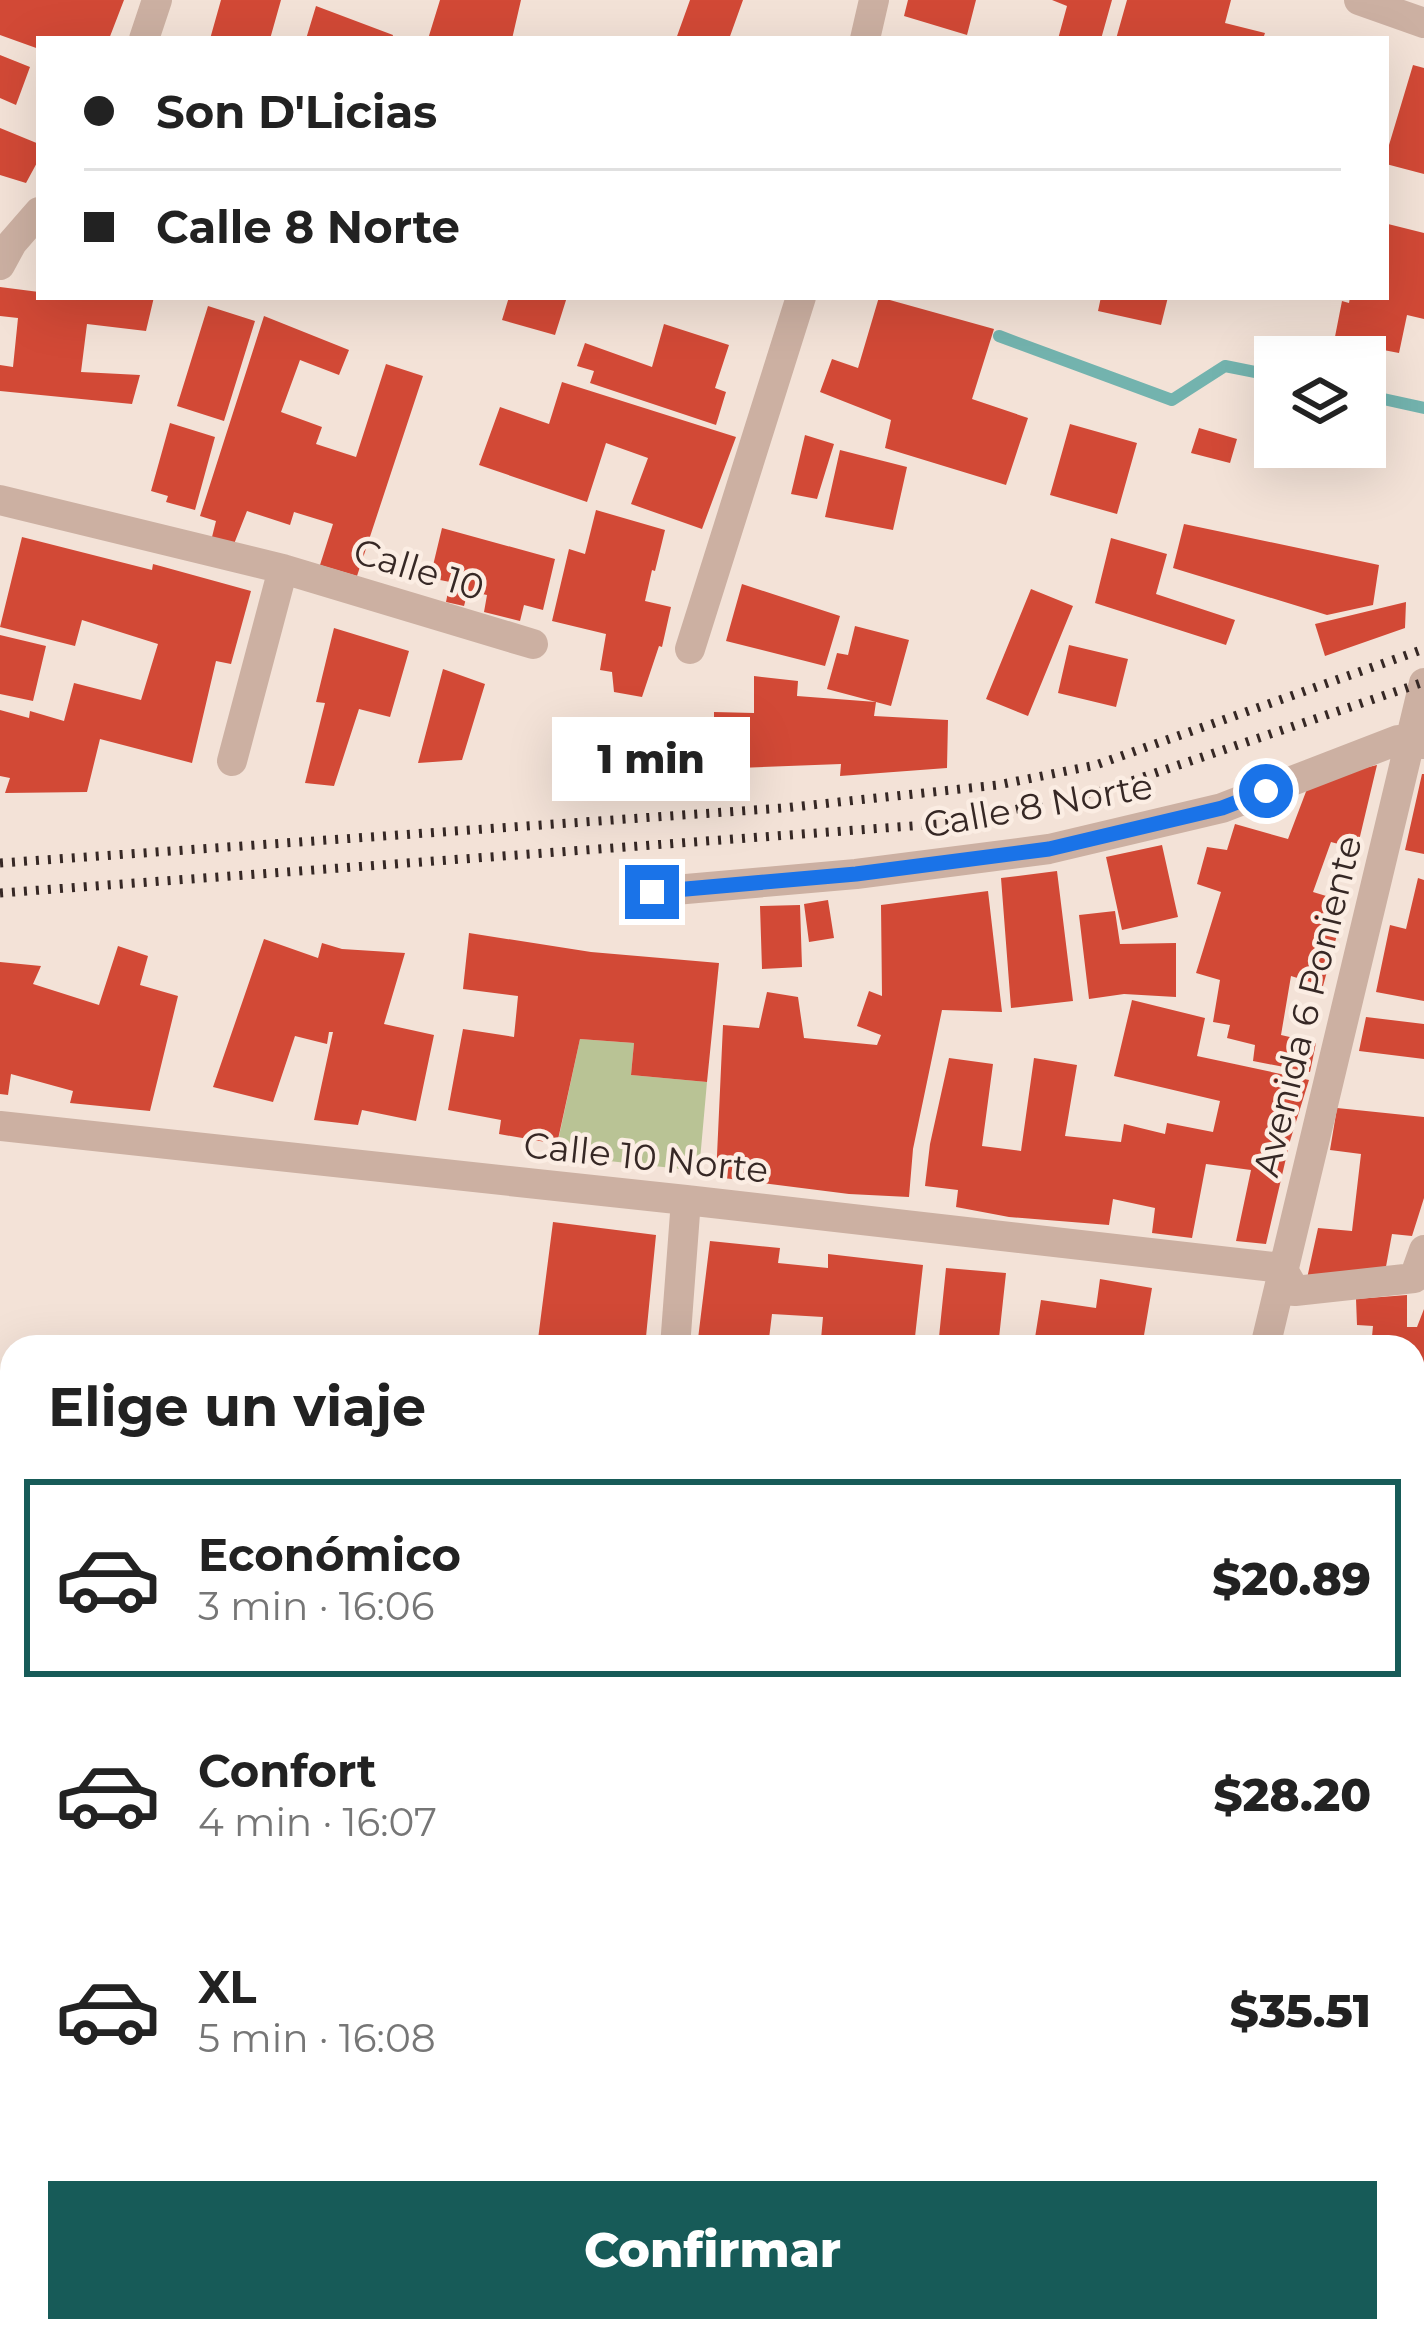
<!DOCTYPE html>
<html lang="es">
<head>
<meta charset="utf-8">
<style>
  body { margin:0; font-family:Montserrat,sans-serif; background:#f6f6f6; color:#222; height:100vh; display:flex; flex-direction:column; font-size:45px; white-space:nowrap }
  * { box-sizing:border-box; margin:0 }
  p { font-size:39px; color:#767676 }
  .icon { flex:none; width:66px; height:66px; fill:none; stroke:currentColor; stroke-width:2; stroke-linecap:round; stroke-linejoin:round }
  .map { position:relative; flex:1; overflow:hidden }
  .side { position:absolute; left:0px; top:1335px; width:1425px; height:1008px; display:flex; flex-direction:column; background:#fff; border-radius:36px 36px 0 0; box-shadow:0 12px 48px #0002 }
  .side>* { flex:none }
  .hud { position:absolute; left:36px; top:36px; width:1353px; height:264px; border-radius:0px; box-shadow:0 12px 48px #0002; display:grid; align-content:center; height:264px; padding:0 48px; background:#fff }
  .tools { position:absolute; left:1254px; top:336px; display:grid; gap:24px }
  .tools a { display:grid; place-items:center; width:132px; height:132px; border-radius:0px; background:#fff; box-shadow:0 12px 48px #0002; font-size:60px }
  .end { position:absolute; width:54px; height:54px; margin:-27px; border:15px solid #1a73e8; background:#fff; box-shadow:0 0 0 6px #fff }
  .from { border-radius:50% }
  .bubble { position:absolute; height:84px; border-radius:0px; background:#fff; box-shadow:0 12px 48px #0002; font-size:39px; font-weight:800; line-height:84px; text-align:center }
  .hud b { display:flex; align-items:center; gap:42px; height:114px; font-size:45px }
  .hud b+b { border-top:3px solid #e0e0e0 }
  .hud i { width:30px; height:30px; background:#222 }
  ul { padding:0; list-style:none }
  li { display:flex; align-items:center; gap:36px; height:198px; margin:0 24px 18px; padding:0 24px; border:6px solid transparent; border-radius:0px }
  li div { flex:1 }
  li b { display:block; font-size:45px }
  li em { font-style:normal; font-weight:800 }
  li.selected { border-color:#175b58 }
  li>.icon { width:108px; height:108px; stroke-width:1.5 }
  h2 { padding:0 48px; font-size:54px; line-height:144px }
  .primary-button { display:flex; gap:24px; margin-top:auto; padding:24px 48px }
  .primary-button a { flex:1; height:138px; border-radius:0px; background:#175b58; color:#fff; font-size:48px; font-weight:800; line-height:138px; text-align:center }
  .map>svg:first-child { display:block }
  .green { fill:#b9c395 }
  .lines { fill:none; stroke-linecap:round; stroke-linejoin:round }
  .stream { stroke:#73b3ae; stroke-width:12 }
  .building { fill:#d24936 }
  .path { stroke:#b89a8c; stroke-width:8; stroke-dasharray:6 6; stroke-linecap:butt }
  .minor { stroke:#ccb0a2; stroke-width:30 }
  .rail { stroke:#362825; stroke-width:9; stroke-dasharray:3 9; stroke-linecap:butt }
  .route { stroke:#1a73e8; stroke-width:15 }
  .labels { text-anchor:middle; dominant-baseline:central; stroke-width:9; stroke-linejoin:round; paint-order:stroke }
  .street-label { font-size:36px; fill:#362825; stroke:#fbede3 }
</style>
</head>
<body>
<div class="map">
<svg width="1424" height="2343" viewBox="0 0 1424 2343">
  <rect width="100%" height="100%" fill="#f3e2d7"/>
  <path class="green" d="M580 1039 634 1043 631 1075 707 1082 699 1171 555 1155Z"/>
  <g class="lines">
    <path class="stream" d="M999 336 1172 400 1225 366 1275 376
      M1365 395 1424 408"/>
  </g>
  <path class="building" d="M0 0H124L109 39H39V49L0 35Z
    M221 0H281L270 39H210Z
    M440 0H521L512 39H428Z
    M690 0H743L729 39H676Z
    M908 0H976L967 35 904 16Z
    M1052 0H1112L1101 39H1058L1067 6Z
    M1127 0H1231L1225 23 1265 33 1263 39H1116Z
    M316 6 393 35 392 39H306Z
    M0 55 30 67 16 105 0 98Z
    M1413 65 1424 68V174L1386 164V155Z
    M0 128 39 144V159L26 183 0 175Z
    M1388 224 1424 233V319L1407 315 1399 353 1373 348 1367 378H1365V357H1331L1342 301 1349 303 1350 297H1386Z
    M0 287 39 292V297H154L146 331 87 324 81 372 140 375 132 404 0 391V365L13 367 18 318 0 316Z
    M509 297H567L555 335 502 320Z
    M879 297 994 329 972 399 1028 418 1006 485 885 448 891 420 820 392 832 359 858 368Z
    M1101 297H1168L1161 325 1098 311Z
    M208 306 255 321 224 421 177 406Z
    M264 316 349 350 339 375 300 360 281 412 322 427 316 444 356 457 386 364 423 376 357 576 320 565 333 524 294 512 290 525 247 511 234 544 212 537 216 521 200 516Z
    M664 324 729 345 715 388 726 392 716 425 590 383 594 371 577 366 585 343 652 367Z
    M562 382 736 437 702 529 631 504 648 458 606 443 587 502 479 465 500 407 549 424Z
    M170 423 215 437 195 510 166 502 168 496 151 491Z
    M1070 424 1137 443 1117 514 1050 495Z
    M1199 428 1237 439 1230 463 1191 453Z
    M805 435 834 444 817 499 791 494Z
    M840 450 907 467 893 530 825 517Z
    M596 510 665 530 655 571 652 570 645 601 671 607 662 647 659 646 642 697 614 692 612 672 600 670 606 634 552 621 569 549 585 554Z
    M1184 524 1379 565 1373 605 1327 615 1173 568Z
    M442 528 555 559 543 610 524 605 520 621 484 612 487 595 468 591 464 606 446 602 450 582 430 578Z
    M22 537 152 570 153 564 251 591 231 664 216 661 192 763 100 739 87 792 5 793 10 778 0 776V710L29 718 30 711 64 721 74 683 141 700 158 644 82 620 75 646 0 627Z
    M1111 538 1167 554 1156 594 1235 620 1226 645 1095 603Z
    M742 584 840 616 825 666 726 641Z
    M1031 589 1073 606 1028 716 986 699Z
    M1406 602 1405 628 1325 656 1315 624Z
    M855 626 909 640 891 706 876 702 874 716 948 720 947 768 840 776 841 764 714 769V712L754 713V676L798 681 797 696 876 702 827 689 837 653 848 655Z
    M334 628 409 651 390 717 359 709 334 786 305 783 325 703 316 702Z
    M0 635 46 646 33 701 0 694Z
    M1069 645 1128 659 1116 707 1058 693Z
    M443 669 485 684 462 760 418 763Z
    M1377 765 1357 849 1331 842 1313 892 1346 902 1323 986 1291 976 1281 1035 1316 1043 1310 1072 1253 1061 1255 1045 1227 1038 1230 1025 1213 1022 1220 980 1196 973 1221 892 1197 884 1207 847 1227 850 1235 824 1288 839 1307 789 1340 774Z
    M1422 774H1424V854L1405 850Z
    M1162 845 1178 917 1122 930 1106 857Z
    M1057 871 1073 1001 1011 1008 1001 878Z
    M1418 878 1424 880V1001L1376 992 1390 925 1406 929Z
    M988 891 1002 1012 942 1010 913 1149 909 1197 849 1194 716 1177 723 1025 759 1028 767 992 798 997 804 1038 877 1045 881 1035 857 1026 869 991 882 996 881 905Z
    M828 900 834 938 809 942 804 904Z
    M800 905 802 967 762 969 760 906Z
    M1115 911 1120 944 1176 943V997L1124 994 1089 999 1079 915Z
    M469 933 591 952 719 963 707 1082 631 1075 634 1043 580 1039 557 1144 499 1134 501 1120 448 1110 463 1029 514 1037 518 996 463 989Z
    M264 939 318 958 322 943 342 949 405 953 384 1024 434 1035 416 1121 362 1110 358 1125 314 1120 333 1032H329L327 1044 295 1036 273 1102 213 1087Z
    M118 946 148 956 140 985 178 996 150 1111 70 1103 73 1091 11 1074 8 1095 0 1094V962L41 966 33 984 99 1005Z
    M1132 1000 1205 1018 1197 1056 1309 1080 1290 1141 1266 1244 1236 1241 1251 1170 1206 1164 1192 1238 1152 1233 1155 1208 1113 1199 1109 1225 1009 1217 956 1207 958 1190 925 1186 930 1144 949 1058 993 1064 982 1146 1021 1151 1034 1058 1077 1065 1065 1136 1121 1142 1124 1124 1165 1134 1167 1123 1213 1132 1220 1101 1114 1076Z
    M1366 1017 1424 1024V1059L1359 1051Z
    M1337 1108 1424 1117V1198L1412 1236 1392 1234 1385 1272 1306 1283 1318 1228 1352 1231 1361 1154 1330 1150Z
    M553 1222 656 1235 645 1347H537Z
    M710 1241 780 1248 778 1263 828 1268V1254L923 1265 914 1346 790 1347 791 1336 821 1339 823 1317 772 1314 768 1347H697Z
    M946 1268 1006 1273 999 1338 1034 1344 1041 1300 1096 1308 1100 1279 1152 1288 1142 1347H938Z
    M1407 1295V1327H1417L1424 1309V1423L1413 1419V1399L1418 1387 1413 1385V1347H1371L1373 1326 1357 1325 1356 1299Z
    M1413 1450 1424 1456V1516L1413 1511Z
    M1413 1526 1424 1531V1589L1413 1612Z
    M0 1721 12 1724V1954L0 1952Z
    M1424 1921V2038L1413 2033V1947Z
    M914 2331H936L944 2343H896Z"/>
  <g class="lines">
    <path class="path" d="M792 2343 814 2331"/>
    <path class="minor" d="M1359 0 1424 23
      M144 39 157 0
      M865 39 874 0
      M0 265 12 243 39 212
      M0 500 283 569 533 644
      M690 649 801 297
      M232 761 283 569
      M652 892 856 874 1049 849 1222 808 1398 740 1413 738 1424 744
      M0 1126 686 1200 1282 1268 1295 1291 1414 1278 1424 1250
      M675 1347 686 1200
      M1265 1347 1424 683
      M0 1694 12 1696
      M1413 1823 1424 1798
      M0 1978 12 1981
      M0 2147 12 2150"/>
    <path class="rail" d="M0 863 783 808 998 785 1096 765 1424 649
      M0 893 952 823 1102 791 1424 682"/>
  </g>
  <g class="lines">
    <path class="route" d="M652 892 856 874 1049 849 1222 808 1266 791"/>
  </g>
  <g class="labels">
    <g class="street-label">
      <text transform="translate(419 569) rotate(17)">Calle 10</text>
      <text transform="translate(1038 805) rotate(-10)">Calle 8 Norte</text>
      <text transform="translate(1307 1006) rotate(-76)">Avenida 6 Poniente</text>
      <text transform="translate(646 1157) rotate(6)">Calle 10 Norte</text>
    </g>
  </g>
</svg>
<div class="tools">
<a><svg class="icon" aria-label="layers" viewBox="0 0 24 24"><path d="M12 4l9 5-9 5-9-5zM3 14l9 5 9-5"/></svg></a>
</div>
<i class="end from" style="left:1266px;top:791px"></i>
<i class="end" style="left:652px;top:892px"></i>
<div class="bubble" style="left:552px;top:717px;width:198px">1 min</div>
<div class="hud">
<b><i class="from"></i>Son D'Licias</b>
<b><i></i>Calle 8 Norte</b>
</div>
<section class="side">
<h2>Elige un viaje</h2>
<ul>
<li class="selected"><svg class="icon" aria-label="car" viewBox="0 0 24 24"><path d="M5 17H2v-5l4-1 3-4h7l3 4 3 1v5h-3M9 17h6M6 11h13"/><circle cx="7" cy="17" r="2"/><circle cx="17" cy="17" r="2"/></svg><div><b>Económico</b><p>3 min · 16:06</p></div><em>$20.89</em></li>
<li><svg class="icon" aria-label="car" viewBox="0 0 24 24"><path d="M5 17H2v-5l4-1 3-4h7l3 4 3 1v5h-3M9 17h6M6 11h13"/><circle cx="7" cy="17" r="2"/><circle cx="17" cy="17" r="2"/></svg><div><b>Confort</b><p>4 min · 16:07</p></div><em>$28.20</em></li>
<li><svg class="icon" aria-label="car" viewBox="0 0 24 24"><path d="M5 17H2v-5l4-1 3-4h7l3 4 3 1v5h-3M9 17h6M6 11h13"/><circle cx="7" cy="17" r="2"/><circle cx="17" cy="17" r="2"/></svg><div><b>XL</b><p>5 min · 16:08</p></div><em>$35.51</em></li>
</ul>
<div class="primary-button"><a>Confirmar</a></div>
</section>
</div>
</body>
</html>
